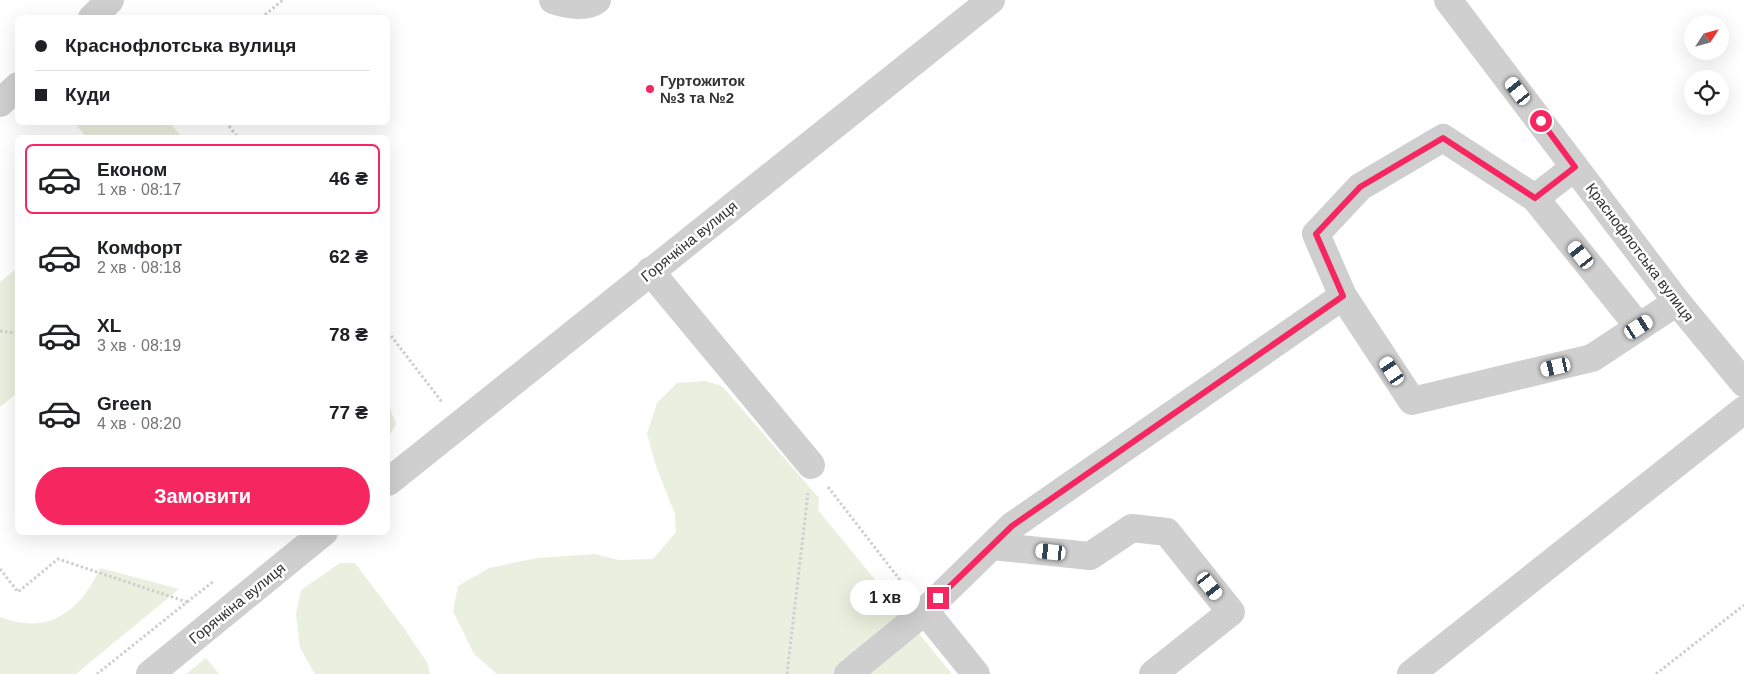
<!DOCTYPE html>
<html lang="uk">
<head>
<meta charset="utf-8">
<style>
  body { margin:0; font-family:Helvetica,sans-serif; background:#f2f2f2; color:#202124; height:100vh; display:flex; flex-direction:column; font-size:19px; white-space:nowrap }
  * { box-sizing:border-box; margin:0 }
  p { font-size:16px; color:#757577 }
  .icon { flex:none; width:28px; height:28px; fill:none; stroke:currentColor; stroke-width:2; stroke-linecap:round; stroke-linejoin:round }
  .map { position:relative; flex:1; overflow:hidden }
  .details { position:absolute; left:15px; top:135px; width:375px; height:400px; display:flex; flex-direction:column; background:#fff; border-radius:8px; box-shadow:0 5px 20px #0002 }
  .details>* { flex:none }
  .banner { position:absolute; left:15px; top:15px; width:375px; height:110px; border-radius:8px; box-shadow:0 5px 20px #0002; display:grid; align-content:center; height:110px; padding:0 20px; background:#fff }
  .needle { width:32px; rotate:54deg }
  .tools { position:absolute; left:1684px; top:15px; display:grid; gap:10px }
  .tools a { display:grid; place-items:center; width:45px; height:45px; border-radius:50%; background:#fff; box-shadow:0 5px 20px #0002; font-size:25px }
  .end { position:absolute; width:22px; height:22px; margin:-11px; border:6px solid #f62760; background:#fff; box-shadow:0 0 0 2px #fff }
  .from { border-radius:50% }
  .bubble { position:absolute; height:35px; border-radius:18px; background:#fff; box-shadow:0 5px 20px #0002; font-size:16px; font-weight:800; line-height:35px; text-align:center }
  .car { position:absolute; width:15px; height:30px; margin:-15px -8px; border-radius:6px; box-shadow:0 0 4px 1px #0007; background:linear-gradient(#fff 24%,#345 0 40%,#fff 0 76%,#345 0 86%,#fff 0) }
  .banner b { display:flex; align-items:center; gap:18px; height:48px; font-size:19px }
  .banner b+b { border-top:1px solid #e0e0e0 }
  .banner i { width:12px; height:12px; background:#202124 }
  ul { padding:9px 0 0; list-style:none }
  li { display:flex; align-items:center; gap:15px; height:70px; margin:0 10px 8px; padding:0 10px; border:2px solid transparent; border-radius:8px }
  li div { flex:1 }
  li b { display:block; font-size:19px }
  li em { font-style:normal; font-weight:800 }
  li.current { border-color:#f62760 }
  li>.icon { width:45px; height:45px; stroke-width:1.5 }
  .action { display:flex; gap:10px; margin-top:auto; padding:10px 20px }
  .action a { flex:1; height:58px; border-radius:30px; background:#f62760; color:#fff; font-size:20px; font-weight:800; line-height:58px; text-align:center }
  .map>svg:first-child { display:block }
  .green { fill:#ebefdf }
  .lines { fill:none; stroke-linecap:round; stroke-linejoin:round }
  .path { stroke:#cfcfcf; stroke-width:3; stroke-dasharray:2.5 2.5; stroke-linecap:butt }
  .minor { stroke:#cfcfcf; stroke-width:28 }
  .route { stroke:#f62760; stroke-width:6 }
  .poi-dot { fill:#f62760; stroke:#fff; stroke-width:2 }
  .labels { text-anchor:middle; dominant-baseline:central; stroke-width:5; stroke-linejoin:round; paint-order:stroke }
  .poi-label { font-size:15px; font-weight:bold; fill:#323232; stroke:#fff; text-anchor:start }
  .street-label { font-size:15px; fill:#323232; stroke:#fff }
</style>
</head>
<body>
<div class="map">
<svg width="1744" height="674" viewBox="0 0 1744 674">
  <rect width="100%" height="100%" fill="#fff"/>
  <path class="green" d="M75 123H170L182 137H86Z
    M17 268V393L0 407V282Z
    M705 381 722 386 819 498 818 510 952 674H497L474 654 453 611 458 586 489 568 537 558 595 554 619 560 653 559 676 532 675 514 657 469 647 434 657 403 677 383Z
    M388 403 396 424 388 438Z
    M340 563H355L403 627 428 664 430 674H315L300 648 296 613 301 590Z
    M100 568 179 589 76 674H0V617C48 636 81 611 100 568Z
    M206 658 219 674H186Z"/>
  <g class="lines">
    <path class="path" d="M261 18 283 0
      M226 122 238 138
      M0 331 16 333 18 332
      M388 332 442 402
      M828 487 907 589
      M0 569 18 592 58 559 187 602 97 674
      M187 602 214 581
      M787 674 808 493
      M1656 674 1744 605"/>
    <path class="minor" d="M553 0C566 4 585 9 597 0
      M1448 0 1677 302 1744 383
      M92 18 110 0
      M0 103 18 86
      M1575 167 1535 198 1443 138 1360 187 1316 234 1343 296 1412 401 1592 358 1677 302
      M1535 198 1639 327
      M650 271 811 465
      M388 482 991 0
      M992 546 1090 556 1132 528 1167 532 1231 612 1153 674
      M925 611 976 674
      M150 674 324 532
      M848 674 925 611 1012 526 1343 296
      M1411 674 1744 410"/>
  </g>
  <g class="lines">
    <path class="route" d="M938 598 1012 526 1343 296 1316 234 1360 187 1443 138 1535 198 1575 167 1541 121"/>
  </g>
  <circle class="poi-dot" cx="650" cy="89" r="5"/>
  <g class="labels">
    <g class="poi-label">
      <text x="660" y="80">Гуртожиток<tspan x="660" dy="17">№3 та №2</tspan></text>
    </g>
    <g class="street-label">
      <text transform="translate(689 241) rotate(-39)">Горячкіна вулиця</text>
      <text transform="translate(1640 252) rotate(53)">Краснофлотська вулиця</text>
      <text transform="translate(237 603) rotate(-39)">Горячкіна вулиця</text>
    </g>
  </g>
</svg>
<div class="tools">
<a><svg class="needle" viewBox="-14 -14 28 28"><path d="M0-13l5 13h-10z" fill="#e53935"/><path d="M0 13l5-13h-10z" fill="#757577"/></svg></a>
<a><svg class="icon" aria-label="locate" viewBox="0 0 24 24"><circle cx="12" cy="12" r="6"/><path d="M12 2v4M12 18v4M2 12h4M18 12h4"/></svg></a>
</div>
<i class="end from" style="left:1541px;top:121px"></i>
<i class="end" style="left:938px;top:598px"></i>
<div class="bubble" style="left:850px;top:580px;width:70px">1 хв</div>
<i class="car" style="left:1518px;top:91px;rotate:323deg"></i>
<i class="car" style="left:1581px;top:255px;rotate:321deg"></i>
<i class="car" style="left:1639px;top:327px;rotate:57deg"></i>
<i class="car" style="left:1556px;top:367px;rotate:257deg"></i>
<i class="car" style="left:1392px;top:371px;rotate:327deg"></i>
<i class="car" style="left:1051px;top:552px;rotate:276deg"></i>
<i class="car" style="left:1210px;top:586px;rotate:142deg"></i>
<div class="banner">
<b><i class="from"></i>Краснофлотська вулиця</b>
<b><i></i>Куди</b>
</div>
<section class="details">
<ul>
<li class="current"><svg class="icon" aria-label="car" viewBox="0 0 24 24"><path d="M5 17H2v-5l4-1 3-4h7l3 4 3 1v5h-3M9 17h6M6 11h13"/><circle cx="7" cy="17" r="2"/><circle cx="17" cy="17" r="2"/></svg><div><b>Економ</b><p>1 хв · 08:17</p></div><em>46 ₴</em></li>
<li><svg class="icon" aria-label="car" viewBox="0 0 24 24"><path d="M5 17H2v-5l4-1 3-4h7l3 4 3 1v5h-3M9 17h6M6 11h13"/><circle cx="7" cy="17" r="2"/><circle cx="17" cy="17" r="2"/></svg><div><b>Комфорт</b><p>2 хв · 08:18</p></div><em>62 ₴</em></li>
<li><svg class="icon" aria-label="car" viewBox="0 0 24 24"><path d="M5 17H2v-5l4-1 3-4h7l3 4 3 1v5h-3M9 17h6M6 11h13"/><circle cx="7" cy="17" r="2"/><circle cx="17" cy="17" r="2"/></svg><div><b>XL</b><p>3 хв · 08:19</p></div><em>78 ₴</em></li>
<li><svg class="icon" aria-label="car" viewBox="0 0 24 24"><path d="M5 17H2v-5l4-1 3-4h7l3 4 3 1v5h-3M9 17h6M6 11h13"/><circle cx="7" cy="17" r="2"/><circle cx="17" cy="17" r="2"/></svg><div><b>Green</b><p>4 хв · 08:20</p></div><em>77 ₴</em></li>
</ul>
<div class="action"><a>Замовити</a></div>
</section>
</div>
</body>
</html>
